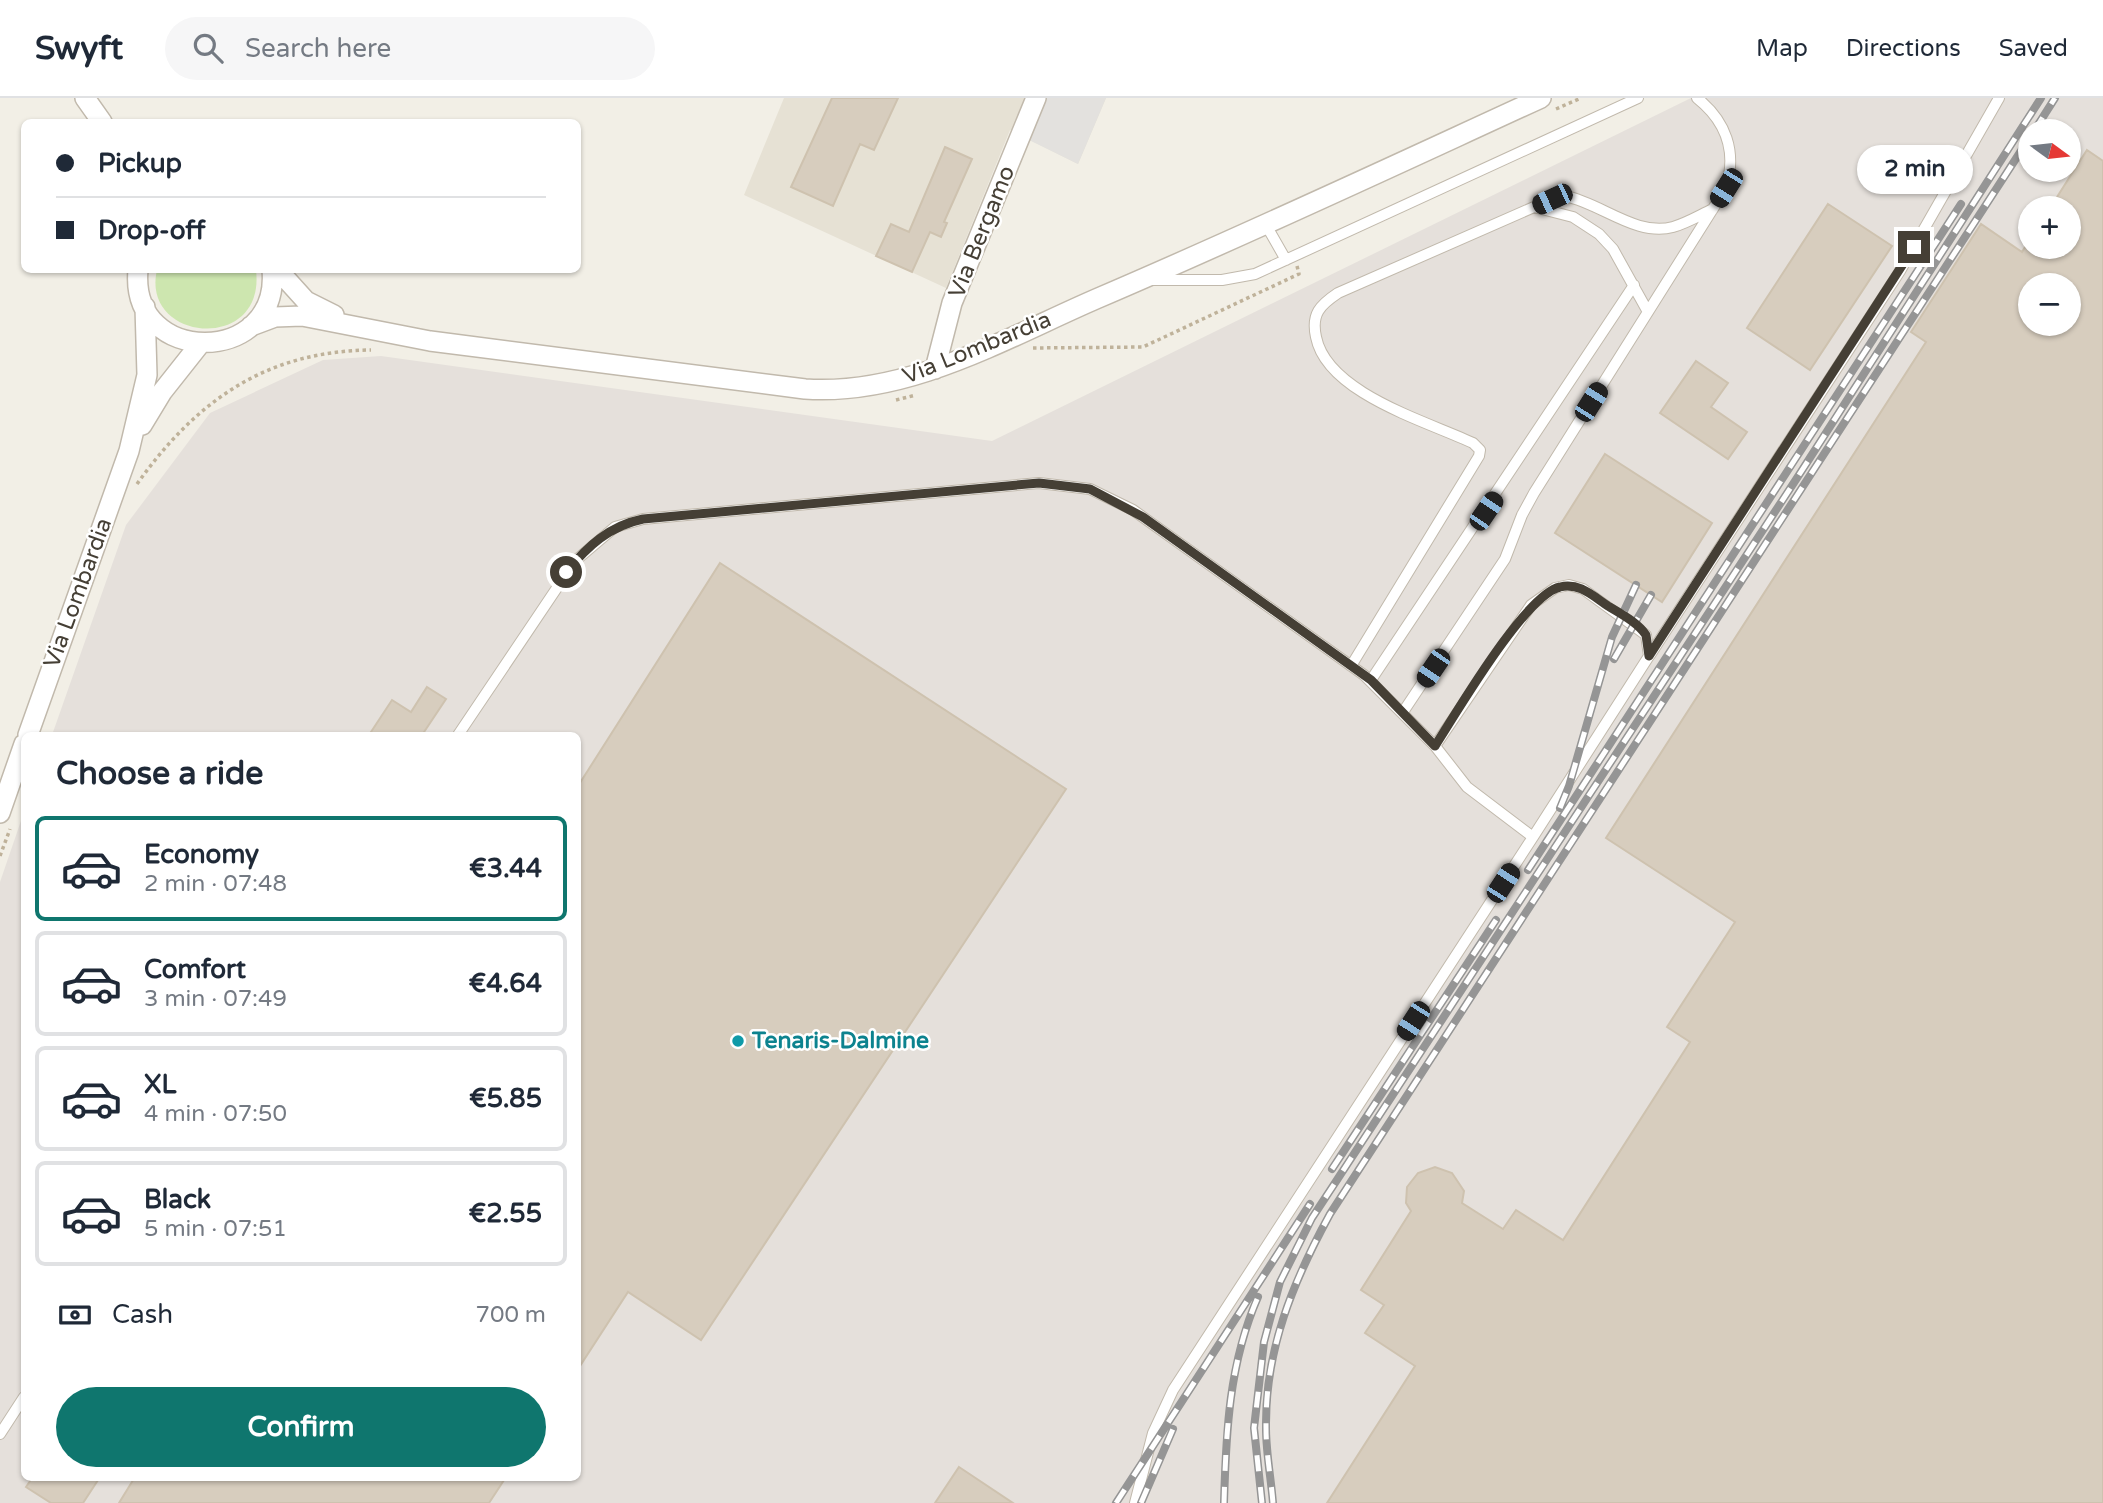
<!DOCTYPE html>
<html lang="en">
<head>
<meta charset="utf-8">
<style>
  body { margin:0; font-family:"Varela Round",sans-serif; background:#f6f6f7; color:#1f2937; height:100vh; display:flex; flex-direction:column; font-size:26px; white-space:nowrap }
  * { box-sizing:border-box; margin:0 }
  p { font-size:23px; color:#747a83 }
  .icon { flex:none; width:38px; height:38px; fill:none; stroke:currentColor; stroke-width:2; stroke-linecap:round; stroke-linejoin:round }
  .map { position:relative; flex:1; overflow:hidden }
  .drawer { position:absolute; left:21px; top:634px; width:560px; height:749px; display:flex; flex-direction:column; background:#fff; border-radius:10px; box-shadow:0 2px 5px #0004 }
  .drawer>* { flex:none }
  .top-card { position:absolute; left:21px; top:21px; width:560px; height:154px; border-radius:10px; box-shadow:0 2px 5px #0004; display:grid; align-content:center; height:154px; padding:0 35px; background:#fff }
  .needle { width:46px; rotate:105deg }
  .controls { position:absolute; left:2018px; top:21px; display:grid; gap:14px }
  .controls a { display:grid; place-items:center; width:63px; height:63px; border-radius:50%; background:#fff; box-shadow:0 2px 5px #0004; font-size:35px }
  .end { position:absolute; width:32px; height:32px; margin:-16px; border:9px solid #453f35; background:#fff; box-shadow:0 0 0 4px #fff }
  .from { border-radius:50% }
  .bubble { position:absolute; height:49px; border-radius:24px; background:#fff; box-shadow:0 2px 5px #0004; font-size:23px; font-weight:700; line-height:49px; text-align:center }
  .car { position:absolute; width:21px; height:42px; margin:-21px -10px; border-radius:9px; box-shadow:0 0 5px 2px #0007; background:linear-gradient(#222 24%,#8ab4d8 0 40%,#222 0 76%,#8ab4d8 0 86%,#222 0) }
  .top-card b { display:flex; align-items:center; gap:24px; height:66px; font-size:26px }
  .top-card b+b { border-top:2px solid #e0e1e3 }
  .top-card i { width:18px; height:18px; background:#1f2937 }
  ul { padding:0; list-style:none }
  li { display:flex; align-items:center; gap:21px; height:105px; margin:0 14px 10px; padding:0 21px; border:4px solid #e0e1e3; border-radius:10px }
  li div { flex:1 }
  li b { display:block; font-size:26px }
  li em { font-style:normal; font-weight:700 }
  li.on { border-color:#0f766e }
  li>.icon { width:63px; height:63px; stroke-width:1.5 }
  h2 { padding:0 35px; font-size:32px; line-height:84px }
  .pay { display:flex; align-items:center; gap:18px; height:77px; padding:0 35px; font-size:26px }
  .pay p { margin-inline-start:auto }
  .action { display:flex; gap:14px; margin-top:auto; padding:14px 35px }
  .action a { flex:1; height:80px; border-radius:42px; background:#0f766e; color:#fff; font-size:28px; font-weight:700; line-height:80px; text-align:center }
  header { display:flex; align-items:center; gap:42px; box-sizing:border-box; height:98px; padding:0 35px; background:#fff; border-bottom:2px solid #e0e1e3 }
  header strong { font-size:33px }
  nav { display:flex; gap:38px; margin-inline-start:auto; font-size:24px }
  .search { width:490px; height:63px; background:#f6f6f7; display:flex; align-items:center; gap:18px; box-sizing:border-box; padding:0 24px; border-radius:38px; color:#747a83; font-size:26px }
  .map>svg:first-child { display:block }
  .residential { fill:#e6e1d4 }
  .industrial { fill:#e5e0db; fill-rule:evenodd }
  .green { fill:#cde6af }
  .parking { fill:#e3e1de }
  .building { fill:#d7cdbe; stroke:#cec2af; stroke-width:2; fill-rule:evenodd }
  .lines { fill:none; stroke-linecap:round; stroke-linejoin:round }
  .lane-casing { stroke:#c1b9ac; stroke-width:12 }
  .street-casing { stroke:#c1b9ac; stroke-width:22 }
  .path { stroke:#bfb29a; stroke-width:3.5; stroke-dasharray:3.5 3.5; stroke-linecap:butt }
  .lane { stroke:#fff; stroke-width:10 }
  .street { stroke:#fff; stroke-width:19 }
  .rail-casing { stroke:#959595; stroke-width:8 }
  .rail { stroke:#fff; stroke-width:5; stroke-dasharray:16; stroke-linecap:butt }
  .route { stroke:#453f35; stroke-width:9 }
  .culture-dot { fill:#0f9aa8; stroke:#fff; stroke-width:2.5 }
  .labels { text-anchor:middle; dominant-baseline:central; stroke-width:5; stroke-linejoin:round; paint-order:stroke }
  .street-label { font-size:23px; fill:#453f35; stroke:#fff }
  .culture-label { font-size:23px; font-weight:bold; fill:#0d838f; stroke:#fff; text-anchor:start }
</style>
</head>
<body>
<header>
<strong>Swyft</strong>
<div class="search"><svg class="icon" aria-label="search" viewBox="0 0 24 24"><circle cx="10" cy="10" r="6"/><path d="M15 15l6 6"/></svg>Search here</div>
<nav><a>Map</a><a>Directions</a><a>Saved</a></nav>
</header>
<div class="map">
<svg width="2103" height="1405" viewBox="0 0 2103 1405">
  <rect width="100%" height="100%" fill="#f2efe6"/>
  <path class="residential" d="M784 0H1106L1078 66 1010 32 946 190 744 97Z"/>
  <path class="industrial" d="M1691 0H2103V1405H0V784L24 714V1379H578V637H52L126 427 210 315 323 262 381 258 992 343ZM2030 33H2068V72H2030ZM2030 110H2068V149H2030ZM2030 187H2068V226H2030Z"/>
  <path class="green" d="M157 172H256C266 256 140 244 157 172Z"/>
  <path class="parking" d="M1047 0H1106L1078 66 1029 42Z"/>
  <path class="building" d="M832 0H898L874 52 860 46 833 108 791 89Z
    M945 49 972 61 944 124 947 125 941 139 930 134 912 174 876 158 891 126 909 134Z
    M2087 52 2103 63V1405H1327L1415 1268 1365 1235 1384 1207 1361 1192 1411 1113 1406 1105 1407 1089 1418 1075 1435 1069 1452 1075 1464 1093 1462 1105 1503 1131 1516 1112 1563 1142 1690 944 1667 929 1735 824 1606 740 1926 244 1911 234 1981 126 2022 154 2025 149H2068V110H2050ZM2030 187H2068V226H2030Z
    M1828 106 1892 148 1810 272 1747 230Z
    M1696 263 1728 285 1711 309 1747 334 1728 361 1660 315Z
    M1605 356 1712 425 1662 504 1555 435Z
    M720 465 1066 691 701 1242 628 1194 578 1271V688Z
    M427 589 446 601 422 637H369L392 602 411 614Z
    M959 1369 1013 1405H935Z
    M33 1379H100L83 1405H51L26 1389Z
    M135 1379H506L489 1405H119Z"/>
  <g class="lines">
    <defs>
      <path id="lane" d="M1534 109 1565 98C1601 105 1636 139 1673 129 1687 125 1700 117 1713 111
        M1266 127 1286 162
        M1152 182H1222L1255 176 1638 0
        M1650 557 1900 173 1999 0
        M1351 568 1479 358 1480 352 1473 345C1426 323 1327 295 1316 239 1311 216 1320 207 1338 195L1534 109 1573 119 1599 136 1613 151 1648 214
        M1371 582 1634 187
        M1403 614 1505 461 1522 417 1534 395 1726 90C1737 54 1726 23 1697 0
        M458 637 575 463 615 429 643 421 1039 385 1090 391 1133 412 1364 577 1435 648 1467 689 1533 739 1649 558 1646 537 1583 491 1569 487 1555 490 1531 507 1435 648
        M0 1336 24 1299
        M1135 1405 1153 1335 1173 1292 1533 739"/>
      <path id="street" d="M85 0 102 24
        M138 172C129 269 281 268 272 172
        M278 172 306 203 334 217
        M251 228 275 219 302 218 430 243 805 291C908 298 1004 241 1096 201 1246 137 1393 68 1541 0
        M935 271 952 205 1036 0
        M142 327 162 294 200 246
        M28 637 129 353 147 277 145 209
        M0 715 24 646"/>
    </defs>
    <use href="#lane" class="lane-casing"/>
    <use href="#street" class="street-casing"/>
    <path class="path" d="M1556 11 1581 0
      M1033 250 1143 249 1299 176 1297 168
      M896 302 916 297
      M137 386C196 303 266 253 371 252
      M0 758 10 731"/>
    <use href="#lane" class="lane"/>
    <use href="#street" class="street"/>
    <defs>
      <path id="rail" d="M2034 33 2055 0
        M1614 561 1651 497
        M1560 710 1569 688 1612 539 1636 487
        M1528 772 1961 106
        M1332 1071 1496 822
        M1116 1405 1310 1106
        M1141 1405 1173 1331
        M1224 1405C1226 1334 1229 1265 1258 1199
        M1262 1405 1254 1330 1264 1244 1280 1184 1312 1120 1797 380 2041 0
        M1273 1405C1271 1380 1266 1355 1266 1330 1265 1251 1293 1184 1330 1116L2030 39"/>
    </defs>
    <use href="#rail" class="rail-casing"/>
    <use href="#rail" class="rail"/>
  </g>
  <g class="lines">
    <path class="route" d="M566 474C588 448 609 428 643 421L1039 385 1090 391 1143 419 1371 582 1435 648C1457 614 1525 497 1560 489 1579 484 1593 498 1608 508 1621 516 1637 524 1646 537L1649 558 1914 149"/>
  </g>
  <circle class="culture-dot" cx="738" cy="943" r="7"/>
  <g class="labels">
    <g class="street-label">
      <text transform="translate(982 134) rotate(-68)">Via Bergamo</text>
      <text transform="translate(977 250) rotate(-22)">Via Lombardia</text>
      <text transform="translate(78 495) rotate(-70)">Via Lombardia</text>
    </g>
    <g class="culture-label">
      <text x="752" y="943">Tenaris-Dalmine</text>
    </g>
  </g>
</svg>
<div class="controls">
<a><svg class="needle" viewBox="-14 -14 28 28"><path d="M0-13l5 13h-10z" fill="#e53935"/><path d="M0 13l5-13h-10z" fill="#747a83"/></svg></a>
<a>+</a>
<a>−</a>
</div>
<i class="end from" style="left:566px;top:474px"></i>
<i class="end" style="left:1914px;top:149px"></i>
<div class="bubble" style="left:1857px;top:47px;width:116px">2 min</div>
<i class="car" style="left:1726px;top:90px;rotate:212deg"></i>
<i class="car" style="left:1552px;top:101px;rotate:245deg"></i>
<i class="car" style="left:1591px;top:304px;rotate:32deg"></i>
<i class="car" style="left:1486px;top:413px;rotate:34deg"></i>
<i class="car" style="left:1433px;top:570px;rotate:214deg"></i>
<i class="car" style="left:1503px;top:785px;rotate:33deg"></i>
<i class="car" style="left:1413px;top:923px;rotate:213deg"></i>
<div class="top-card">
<b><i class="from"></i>Pickup</b>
<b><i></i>Drop-off</b>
</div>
<section class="drawer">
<h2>Choose a ride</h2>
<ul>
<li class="on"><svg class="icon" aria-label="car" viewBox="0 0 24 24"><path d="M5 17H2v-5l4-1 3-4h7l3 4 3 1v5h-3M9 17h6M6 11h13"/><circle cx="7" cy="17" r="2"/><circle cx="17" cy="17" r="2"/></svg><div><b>Economy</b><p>2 min · 07:48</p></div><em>€3.44</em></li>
<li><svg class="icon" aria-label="car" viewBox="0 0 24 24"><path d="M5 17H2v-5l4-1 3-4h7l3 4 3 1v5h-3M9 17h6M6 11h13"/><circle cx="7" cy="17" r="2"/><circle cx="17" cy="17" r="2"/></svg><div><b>Comfort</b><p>3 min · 07:49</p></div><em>€4.64</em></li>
<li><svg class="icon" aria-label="car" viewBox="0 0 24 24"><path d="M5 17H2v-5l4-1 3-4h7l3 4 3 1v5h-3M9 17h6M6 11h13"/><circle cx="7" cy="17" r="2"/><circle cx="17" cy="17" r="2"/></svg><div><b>XL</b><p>4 min · 07:50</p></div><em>€5.85</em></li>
<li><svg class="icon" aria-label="car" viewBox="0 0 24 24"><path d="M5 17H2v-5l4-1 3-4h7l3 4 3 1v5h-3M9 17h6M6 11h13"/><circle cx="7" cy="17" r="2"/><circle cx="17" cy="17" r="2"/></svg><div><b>Black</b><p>5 min · 07:51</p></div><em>€2.55</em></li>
</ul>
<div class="pay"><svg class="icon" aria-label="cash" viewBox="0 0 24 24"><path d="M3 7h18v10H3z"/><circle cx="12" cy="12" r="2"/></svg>Cash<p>700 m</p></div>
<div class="action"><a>Confirm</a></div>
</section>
</div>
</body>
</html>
